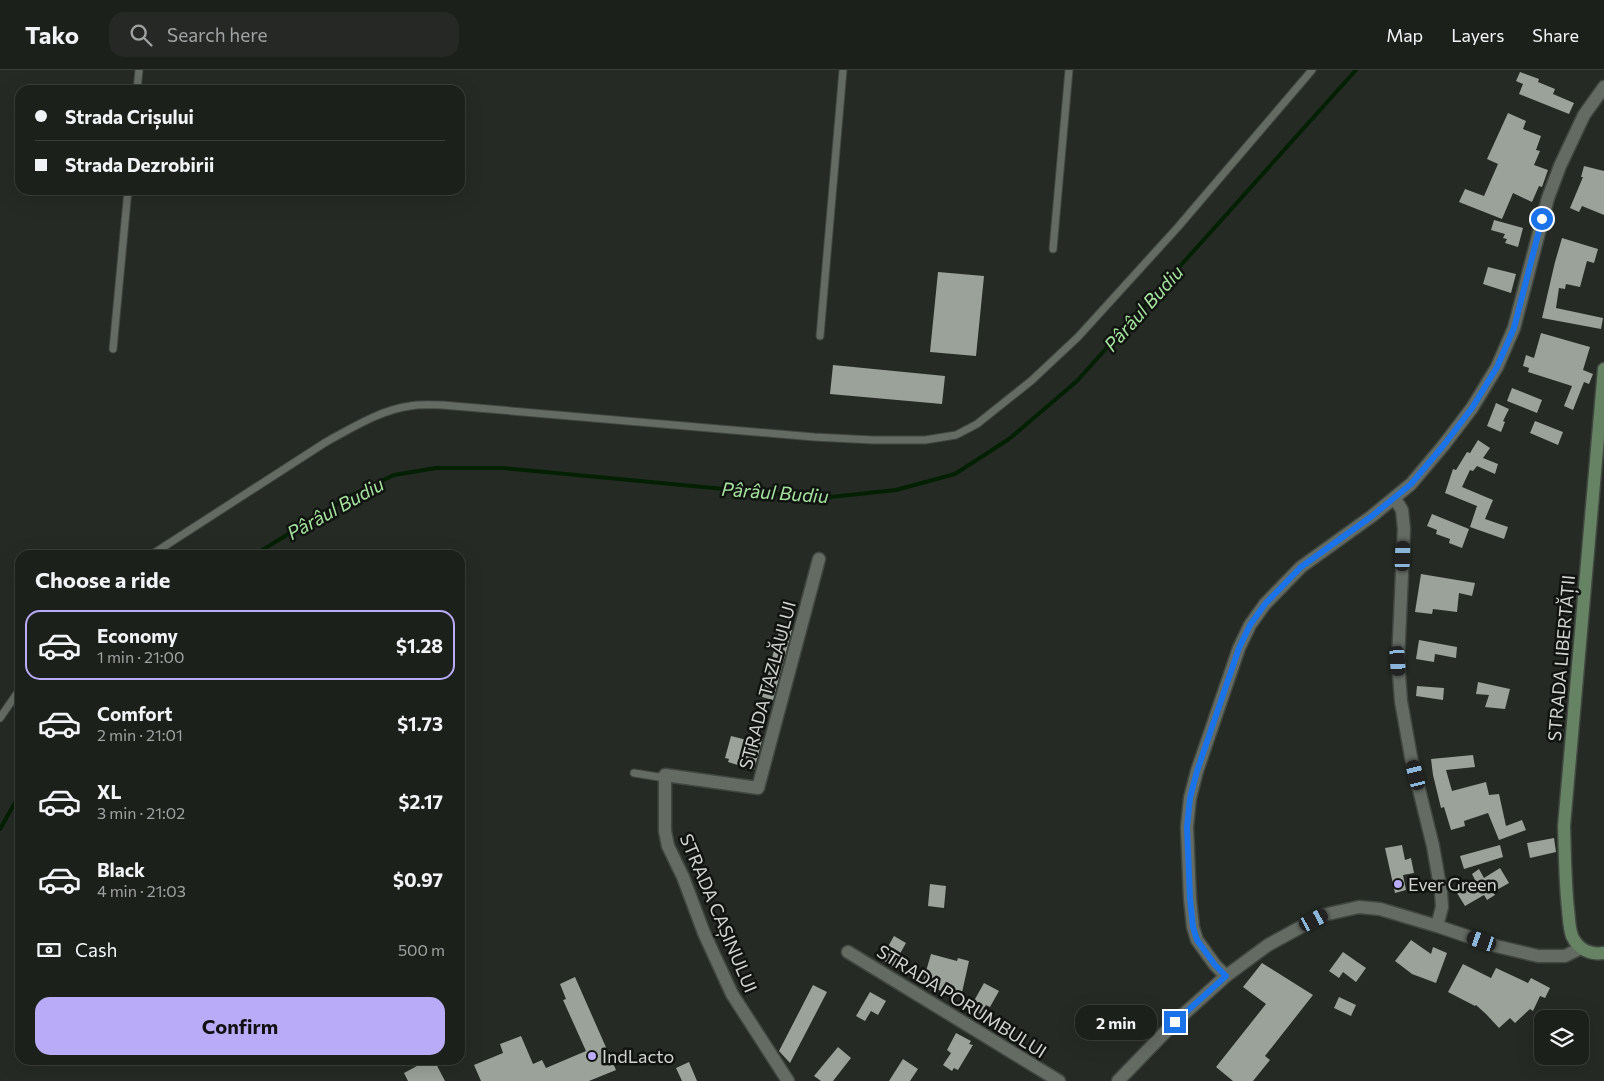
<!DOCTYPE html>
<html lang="en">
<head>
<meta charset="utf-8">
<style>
  body { margin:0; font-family:Commissioner,sans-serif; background:#252824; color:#f1f3f6; height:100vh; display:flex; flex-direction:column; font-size:19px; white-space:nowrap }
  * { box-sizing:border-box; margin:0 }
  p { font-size:16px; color:#a0a3a3 }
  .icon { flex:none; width:28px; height:28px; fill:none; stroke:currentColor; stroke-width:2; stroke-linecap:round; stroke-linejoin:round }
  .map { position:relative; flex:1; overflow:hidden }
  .sheet { position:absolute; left:15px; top:480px; width:450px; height:515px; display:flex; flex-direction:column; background:#1c201b; border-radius:15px; box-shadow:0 5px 20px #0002,0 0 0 1px #3a3e3a }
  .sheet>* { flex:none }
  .hud { position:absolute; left:15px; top:15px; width:450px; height:110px; border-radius:15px; box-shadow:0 5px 20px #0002,0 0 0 1px #3a3e3a; display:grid; align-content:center; height:110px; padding:0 20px; background:#1c201b }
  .fabs { position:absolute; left:1534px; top:940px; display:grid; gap:10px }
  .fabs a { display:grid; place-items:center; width:55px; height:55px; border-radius:10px; background:#1c201b; box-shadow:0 5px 20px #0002,0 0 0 1px #3a3e3a; font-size:25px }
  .end { position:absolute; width:22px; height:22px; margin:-11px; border:6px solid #1a73e8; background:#fff; box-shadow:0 0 0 2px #fff }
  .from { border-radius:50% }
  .bubble { position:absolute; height:35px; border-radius:15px; background:#1c201b; box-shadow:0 5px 20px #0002,0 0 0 1px #3a3e3a; font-size:16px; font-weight:700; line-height:35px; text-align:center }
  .car { position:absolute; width:15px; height:30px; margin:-15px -8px; border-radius:6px; box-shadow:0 0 4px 1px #0007; background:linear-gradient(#222 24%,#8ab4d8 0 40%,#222 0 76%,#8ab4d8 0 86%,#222 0) }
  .hud b { display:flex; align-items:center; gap:18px; height:48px; font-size:19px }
  .hud b+b { border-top:1px solid #3a3e3a }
  .hud i { width:12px; height:12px; background:#f1f3f6 }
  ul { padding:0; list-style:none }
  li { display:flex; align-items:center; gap:15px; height:70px; margin:0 10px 8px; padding:0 10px; border:2px solid transparent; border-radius:15px }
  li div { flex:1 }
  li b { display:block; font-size:19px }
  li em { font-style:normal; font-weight:700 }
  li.on { border-color:#b9abf7 }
  li>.icon { width:45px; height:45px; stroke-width:1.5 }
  h2 { padding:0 20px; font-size:22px; line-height:60px }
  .pay { display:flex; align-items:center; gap:12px; height:55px; padding:0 20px; font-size:19px }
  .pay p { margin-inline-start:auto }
  .cta { display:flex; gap:10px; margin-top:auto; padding:10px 20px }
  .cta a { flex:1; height:58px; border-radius:15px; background:#b9abf7; color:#111; font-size:20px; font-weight:700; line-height:58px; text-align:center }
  header { display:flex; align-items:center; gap:30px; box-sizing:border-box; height:70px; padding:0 25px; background:#1c201b; border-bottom:1px solid #3a3e3a }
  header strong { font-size:24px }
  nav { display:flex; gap:28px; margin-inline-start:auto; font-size:18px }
  .search { width:350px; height:45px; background:#252824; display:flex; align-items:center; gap:12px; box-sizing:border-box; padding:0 18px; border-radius:15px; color:#a0a3a3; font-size:19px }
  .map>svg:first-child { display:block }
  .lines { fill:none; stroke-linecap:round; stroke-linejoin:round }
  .stream { stroke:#032002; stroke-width:4 }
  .building { fill:#9aa299 }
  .lane-casing { stroke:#404640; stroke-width:9 }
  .street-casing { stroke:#404640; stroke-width:15 }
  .secondary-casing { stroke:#404640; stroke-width:15 }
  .lane { stroke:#646b63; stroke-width:7 }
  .street { stroke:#646b63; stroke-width:12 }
  .secondary { stroke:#668363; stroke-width:12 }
  .route { stroke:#1a73e8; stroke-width:6 }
  .poi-dot { fill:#b9abf7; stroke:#101310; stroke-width:2 }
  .labels { text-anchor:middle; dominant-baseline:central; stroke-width:5; stroke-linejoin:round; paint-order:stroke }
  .street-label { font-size:18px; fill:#d0d4cf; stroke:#101310 }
  .poi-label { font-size:18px; fill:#d0d4cf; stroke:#101310; text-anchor:start }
  .water-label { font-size:19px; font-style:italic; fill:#a5e39e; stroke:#101310 }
</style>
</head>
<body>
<header>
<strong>Tako</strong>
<div class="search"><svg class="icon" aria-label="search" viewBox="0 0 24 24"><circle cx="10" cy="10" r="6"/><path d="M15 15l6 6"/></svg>Search here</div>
<nav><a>Map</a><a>Layers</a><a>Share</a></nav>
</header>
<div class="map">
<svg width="1604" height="1011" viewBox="0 0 1604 1011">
  <rect width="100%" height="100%" fill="#252b24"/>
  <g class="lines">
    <path class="stream" d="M254 485 352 425 394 405 436 398H502L821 428 896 420 955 404 1009 369 1077 311 1356 0
      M0 759 20 724"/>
  </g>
  <path class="building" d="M1520 2 1539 9 1538 12 1555 19 1553 24 1574 33 1569 44 1519 24 1523 14 1516 11Z
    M1508 43 1526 51 1523 59 1541 66 1536 80 1540 81 1534 95 1548 100 1542 117 1539 116 1532 132 1513 123 1502 149 1459 132 1465 119 1484 126 1498 94 1487 89Z
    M1584 96 1604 101V145L1582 136 1579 142 1570 138 1583 107H1581Z
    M1494 150 1523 158 1518 177 1505 173 1507 169 1503 168 1505 164 1491 160Z
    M1562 168 1598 179 1594 193 1587 191 1580 217 1566 214 1565 219 1559 218 1556 238 1603 248 1601 259 1542 248 1555 192Z
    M1488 197 1516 204 1511 223 1483 214Z
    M938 202 984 206 976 286 930 282Z
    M1541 263 1590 277 1583 300 1593 304 1589 314 1584 312 1573 340 1564 336 1572 316 1528 302 1529 298 1523 296 1526 285 1534 288Z
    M833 295 945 306 942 334 830 324Z
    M1512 318 1542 330 1537 343 1507 331Z
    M1496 333 1509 339 1503 351 1505 352 1501 362 1487 356Z
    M1535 351 1563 362 1558 375 1530 363Z
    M1478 370 1490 378 1483 388 1498 394 1495 404 1477 396 1473 401 1470 400 1462 417 1493 430 1485 449 1508 457 1504 469 1470 457 1477 436 1445 423 1453 399 1456 400 1467 382 1470 383Z
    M1432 444 1469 459 1462 478 1449 473 1450 469 1436 464 1437 460 1427 456Z
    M1421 504 1475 513 1472 526 1459 523 1457 542 1433 539 1432 544 1415 542Z
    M780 557 792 560 773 630 762 627Z
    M1419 570 1457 577 1456 588 1435 584 1434 592 1416 589Z
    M1478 612 1510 619 1505 639 1485 637 1489 625 1476 624Z
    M1417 616 1444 618 1443 630 1416 626Z
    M757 665 763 667 754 700 728 692 729 689 725 688 731 666 755 672Z
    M1473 685 1475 697 1446 700 1452 721 1486 712 1489 725 1499 724 1506 756 1522 750 1526 760 1499 770 1488 743 1464 751 1465 756 1451 760 1444 737 1441 738 1433 705 1431 689Z
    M1554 768 1556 782 1530 788 1527 773Z
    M1402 775 1405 790 1411 788 1414 803 1403 805 1406 820 1395 823 1385 778Z
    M1500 775 1503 787 1464 799 1460 786Z
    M1500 798 1509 813 1493 822 1495 825 1487 830 1484 825 1465 836 1457 823 1476 812 1472 804 1479 799 1484 808Z
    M930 814 946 816 944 838 928 836Z
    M894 866 906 873 893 896 881 889Z
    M1411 870 1431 884 1433 877 1447 883 1436 913 1412 904 1395 891Z
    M1343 882 1366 898 1356 912 1343 902 1339 908 1329 901Z
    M931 884 957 891 958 888 969 891 961 927 922 915Z
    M1262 893 1313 925 1265 986 1270 990 1253 1011H1233L1216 997 1266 934 1243 917Z
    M1463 894 1491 908 1496 898 1528 913 1531 908 1550 918 1545 928 1540 926 1533 941 1530 939 1515 953 1510 948 1499 958 1486 944 1476 935 1475 936 1448 922Z
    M575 907 616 1000 589 1011H481L474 995 503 983 500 974 521 966 533 994 542 990 546 998 586 981 563 930 566 929 560 914Z
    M984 913 999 921 990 937 986 935 981 944 970 938Z
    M813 915 827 922 790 993 779 981Z
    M870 922 886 931 878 945 871 941 865 951 856 946Z
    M1339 927 1356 935 1351 946 1334 938Z
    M956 963 971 971 969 974 973 975 958 1000 954 998 952 1001 943 995 951 983 947 980Z
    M838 977 851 988 833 1011H821L814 1006Z
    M903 989 918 999 910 1011H889Z
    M428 990H434L445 1011H408L404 1003Z
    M689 992 697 1011H682L676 998Z"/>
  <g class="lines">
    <defs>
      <path id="lane" d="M137 20 139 0
        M1053 179 1069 0
        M820 266 843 0
        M113 279 128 120
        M151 485 326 372C352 358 380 340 410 336 420 334 431 335 442 335L814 367 873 370H925L956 365 977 354 1031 311 1078 267 1178 157 1312 0
        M0 648 20 619
        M634 703 665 708"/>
      <path id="street" d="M1395 429 1402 440 1404 459 1398 591 1401 631 1411 687 1433 776 1441 822 1442 837 1437 856
        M848 882 1059 1011
        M1226 906 1215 895 1197 870 1193 857 1190 829 1187 757 1190 728 1197 701 1239 578 1250 555 1265 534 1301 497 1372 446 1411 414 1443 376 1472 338 1497 297 1514 258 1548 128 1560 96 1584 45 1604 17
        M788 1011 732 924 704 863 683 807 668 776 665 761V705L758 718 819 489
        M1118 1011 1175 952 1226 906 1268 875 1323 845 1359 837 1380 839 1437 856 1496 876 1538 886H1565L1581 878"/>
      <path id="secondary" d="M1604 299 1564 756C1565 784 1565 811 1568 839 1569 848 1569 857 1572 866 1578 879 1590 885 1604 883"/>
    </defs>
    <use href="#lane" class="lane-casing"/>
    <use href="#street" class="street-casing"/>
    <use href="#secondary" class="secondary-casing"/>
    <use href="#lane" class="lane"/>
    <use href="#street" class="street"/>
    <use href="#secondary" class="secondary"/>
  </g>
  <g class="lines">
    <path class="route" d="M1175 952 1226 906 1215 895 1197 870 1193 857 1190 828 1187 757 1190 728 1197 701 1239 578 1250 555 1265 534 1301 497 1372 446 1411 414 1443 376 1472 338 1497 297 1514 258 1542 149"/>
  </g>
  <g class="poi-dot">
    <circle cx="1398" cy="814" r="5"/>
    <circle cx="592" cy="986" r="5"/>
  </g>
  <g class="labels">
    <g class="street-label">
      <text transform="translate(1561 588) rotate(-85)">STRADA LIBERTĂȚII</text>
      <text transform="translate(767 615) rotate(-75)">STRADA TAZLĂULUI</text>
      <text transform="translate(719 843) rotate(67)">STRADA CAȘINULUI</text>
      <text transform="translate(962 931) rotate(32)">STRADA PORUMBULUI</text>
    </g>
    <g class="poi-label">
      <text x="1408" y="814">Ever Green</text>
      <text x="602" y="986">IndLacto</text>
    </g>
    <g class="water-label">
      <text transform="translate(1143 238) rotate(-48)">Pârâul Budiu</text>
      <text transform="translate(775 422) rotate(4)">Pârâul Budiu</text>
      <text transform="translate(335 438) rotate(-29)">Pârâul Budiu</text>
    </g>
  </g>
</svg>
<div class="fabs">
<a><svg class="icon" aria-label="layers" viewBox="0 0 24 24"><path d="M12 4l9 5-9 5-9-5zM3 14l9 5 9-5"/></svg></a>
</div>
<i class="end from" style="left:1542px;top:149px"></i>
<i class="end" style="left:1175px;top:952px"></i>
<div class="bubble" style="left:1075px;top:935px;width:82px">2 min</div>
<i class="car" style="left:1403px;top:486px;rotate:2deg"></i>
<i class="car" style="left:1398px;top:591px;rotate:176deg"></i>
<i class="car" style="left:1416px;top:705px;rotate:346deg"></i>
<i class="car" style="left:1314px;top:850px;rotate:62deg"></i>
<i class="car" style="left:1482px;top:871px;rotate:289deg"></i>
<div class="hud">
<b><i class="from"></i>Strada Crișului</b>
<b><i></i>Strada Dezrobirii</b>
</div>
<section class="sheet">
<h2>Choose a ride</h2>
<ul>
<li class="on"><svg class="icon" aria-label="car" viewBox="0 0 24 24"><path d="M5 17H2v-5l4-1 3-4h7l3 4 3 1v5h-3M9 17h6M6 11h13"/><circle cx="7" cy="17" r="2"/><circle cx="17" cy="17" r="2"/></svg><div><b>Economy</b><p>1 min · 21:00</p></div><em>$1.28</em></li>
<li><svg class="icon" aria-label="car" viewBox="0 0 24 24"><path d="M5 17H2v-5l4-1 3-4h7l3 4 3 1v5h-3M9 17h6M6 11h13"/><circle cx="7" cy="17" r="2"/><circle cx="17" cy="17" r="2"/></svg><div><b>Comfort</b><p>2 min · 21:01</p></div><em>$1.73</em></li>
<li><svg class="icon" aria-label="car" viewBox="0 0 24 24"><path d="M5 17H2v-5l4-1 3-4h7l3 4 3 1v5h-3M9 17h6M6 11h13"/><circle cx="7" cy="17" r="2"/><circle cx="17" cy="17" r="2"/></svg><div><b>XL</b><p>3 min · 21:02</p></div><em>$2.17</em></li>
<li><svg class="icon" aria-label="car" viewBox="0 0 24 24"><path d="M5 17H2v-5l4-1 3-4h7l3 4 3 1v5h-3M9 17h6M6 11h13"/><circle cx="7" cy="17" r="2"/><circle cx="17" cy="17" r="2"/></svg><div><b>Black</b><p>4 min · 21:03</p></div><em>$0.97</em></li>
</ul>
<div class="pay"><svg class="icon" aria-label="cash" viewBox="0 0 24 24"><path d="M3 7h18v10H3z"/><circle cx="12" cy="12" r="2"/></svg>Cash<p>500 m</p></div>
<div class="cta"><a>Confirm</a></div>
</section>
</div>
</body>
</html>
